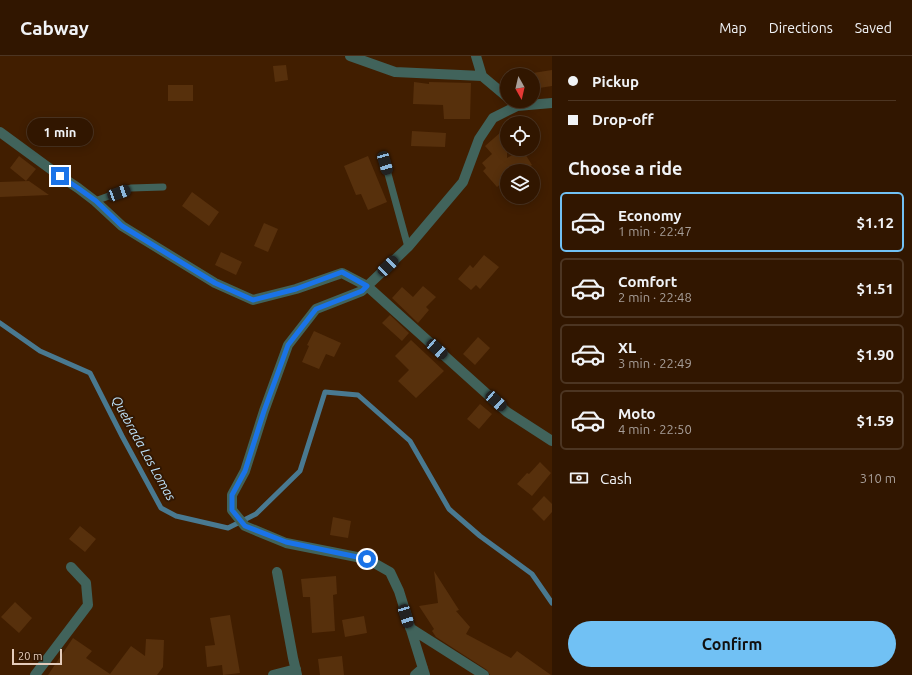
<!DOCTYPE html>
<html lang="en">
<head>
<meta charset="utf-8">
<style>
  body { margin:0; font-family:Ubuntu,sans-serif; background:#391f0a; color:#f1f3f6; height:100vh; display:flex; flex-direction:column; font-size:15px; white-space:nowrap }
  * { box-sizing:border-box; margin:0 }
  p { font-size:13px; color:#a89f99 }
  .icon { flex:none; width:22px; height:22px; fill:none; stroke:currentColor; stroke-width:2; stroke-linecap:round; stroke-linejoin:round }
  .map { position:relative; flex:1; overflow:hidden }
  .side { display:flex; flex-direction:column; background:#311600; width:360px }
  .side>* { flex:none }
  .banner { display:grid; align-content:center; height:88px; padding:0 16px; background:#311600 }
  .needle { width:26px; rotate:172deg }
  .tools { position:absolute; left:500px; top:12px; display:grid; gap:8px }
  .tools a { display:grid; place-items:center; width:40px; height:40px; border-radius:50%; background:#311600; box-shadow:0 2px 10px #0003,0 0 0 1px #4c3522; font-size:20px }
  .scale { position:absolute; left:12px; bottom:10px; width:50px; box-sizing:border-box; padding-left:4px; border:2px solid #e4ccbb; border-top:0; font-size:11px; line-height:14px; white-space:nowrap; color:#e4ccbb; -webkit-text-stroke:3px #321701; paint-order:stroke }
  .end { position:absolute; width:18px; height:18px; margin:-9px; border:5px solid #1a73e8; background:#fff; box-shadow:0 0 0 2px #fff }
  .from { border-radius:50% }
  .bubble { position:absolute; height:28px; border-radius:14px; background:#311600; box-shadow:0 2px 10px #0003,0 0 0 1px #4c3522; font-size:13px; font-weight:700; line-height:28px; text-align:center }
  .car { position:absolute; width:12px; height:24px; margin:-12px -6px; border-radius:5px; box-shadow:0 0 3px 1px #0007; background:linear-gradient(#222 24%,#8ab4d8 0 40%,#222 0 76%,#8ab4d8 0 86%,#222 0) }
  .banner b { display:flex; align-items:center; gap:14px; height:38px; font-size:15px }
  .banner b+b { border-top:1px solid #4c3522 }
  .banner i { width:10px; height:10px; background:#f1f3f6 }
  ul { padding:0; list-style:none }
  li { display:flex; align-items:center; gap:12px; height:60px; margin:0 8px 6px; padding:0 8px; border:2px solid #4c3522; border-radius:6px }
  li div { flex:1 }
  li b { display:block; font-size:15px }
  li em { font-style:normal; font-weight:700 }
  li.current { border-color:#71c1f4 }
  li>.icon { width:36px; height:36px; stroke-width:1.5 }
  h2 { padding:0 16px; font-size:18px; line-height:48px }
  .pay { display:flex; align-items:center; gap:10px; height:44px; padding:0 16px; font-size:15px }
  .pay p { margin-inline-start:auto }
  .action { display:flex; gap:8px; margin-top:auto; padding:8px 16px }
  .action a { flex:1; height:46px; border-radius:24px; background:#71c1f4; color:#111; font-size:16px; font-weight:700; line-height:46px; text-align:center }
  header { display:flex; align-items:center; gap:24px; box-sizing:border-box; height:56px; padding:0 20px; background:#311600; border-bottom:1px solid #4c3522 }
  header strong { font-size:19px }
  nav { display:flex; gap:22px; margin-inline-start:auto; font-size:14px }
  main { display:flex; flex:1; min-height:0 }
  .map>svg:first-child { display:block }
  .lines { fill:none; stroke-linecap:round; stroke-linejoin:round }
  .stream { stroke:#497990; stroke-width:5 }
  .building { fill:#57300c }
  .lane { stroke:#41635b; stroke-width:7 }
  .street { stroke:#41635b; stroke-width:10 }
  .route { stroke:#1a73e8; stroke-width:5 }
  .labels { text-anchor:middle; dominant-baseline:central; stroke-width:4; stroke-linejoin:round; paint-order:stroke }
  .water-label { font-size:13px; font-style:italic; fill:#bee1f9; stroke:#321701 }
</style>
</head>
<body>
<header>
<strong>Cabway</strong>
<nav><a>Map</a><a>Directions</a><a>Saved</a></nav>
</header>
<main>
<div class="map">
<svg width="552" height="619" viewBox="0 0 552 619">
  <rect width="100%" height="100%" fill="#411e00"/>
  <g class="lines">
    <path class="stream" d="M0 267 40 295 90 317 122 380 161 452 176 460 228 472 256 458 300 415 325 336 358 339 410 385 449 453 480 480 532 518 552 547"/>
  </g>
  <path class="building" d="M286 9 288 24 275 26 273 10Z
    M552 14V30L533 33V17Z
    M414 26 429 28V26L471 27 470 63H444L443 49 413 48Z
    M168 29H193V45H168Z
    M50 64 68 72 60 88 42 79Z
    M412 75 446 77 445 91 411 90Z
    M501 76 507 82V102L522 93 532 109 521 115H507V123L497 131 483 115 486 112 482 107 492 98 485 90Z
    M19 100 36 113 26 125 10 112Z
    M368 100 387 146 368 154 361 138 356 139 344 110Z
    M29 125 49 139 0 141V126Z
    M192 136 219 156 209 170 182 150Z
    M264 167 278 173 268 196 254 190Z
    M221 196 242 206 236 219 215 209Z
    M484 199 499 211 480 233 476 229 471 234 458 223 470 209 473 212Z
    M423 230 436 241 426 251 429 254 418 267 392 242 402 231 413 241Z
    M390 259 409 277 402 285 382 267Z
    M314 275 341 287 334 301 326 298 319 313 302 306 309 290 307 289Z
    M478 281 490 292 475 309 463 298Z
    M411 284 444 315 416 342 398 325 409 314 395 300Z
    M480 348 492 358 479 373 467 363Z
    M540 406 551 417 532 440 517 428 527 417 529 418Z
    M544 440 552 448V456L544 465 532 453Z
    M333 461 351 465 348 482 330 479Z
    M80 470 96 483 85 496 69 483Z
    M434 515 459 554 456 555 470 571 466 578 511 602 517 595 551 619H490L487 614 436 581 432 575 434 573 419 550 438 547Z
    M336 520 337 538 333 539 335 575 312 577 310 541H303L301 523Z
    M15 546 32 562 19 577 1 561Z
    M230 559 240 617 223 619 222 609 207 611 205 590 215 589 210 562Z
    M364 560 367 577 345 581 342 564Z
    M73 582 92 595 86 602 110 618 131 590 145 600 146 583 164 584 163 611 157 619H48Z
    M342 600 344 619H320L318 603Z"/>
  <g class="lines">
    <path class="lane" d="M385 107 408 191
      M95 145 131 132 163 131"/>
    <path class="street" d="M350 0 395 16 482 20 507 41
      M476 0 482 20
      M0 76 60 120 78 132 95 145 122 170 215 227 253 244 296 233 342 217 367 230 507 356 552 385
      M277 516 293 602 297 619
      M410 572 484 619
      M35 619 88 549 86 527 71 511
      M273 619 296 613
      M415 619 423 612
      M425 619 399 535 390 516 367 503 286 487 245 470 232 454V439L245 415 264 355 288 289 316 253 362 235 408 191 463 126 479 83 493 62 517 50 552 47"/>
  </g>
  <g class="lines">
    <path class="route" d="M60 120 78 132 96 145 122 170 215 227 253 244 296 233 342 216 367 230 362 235 316 253 288 289 264 355 245 415 232 439V454L245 470 286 486 367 503"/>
  </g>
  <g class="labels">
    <g class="water-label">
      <text transform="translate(144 392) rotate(61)">Quebrada Las Lomas</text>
    </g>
  </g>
</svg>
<div class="tools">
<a><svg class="needle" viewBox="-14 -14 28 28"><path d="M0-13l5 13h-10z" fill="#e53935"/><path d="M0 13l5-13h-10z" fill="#a89f99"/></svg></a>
<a><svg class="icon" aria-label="locate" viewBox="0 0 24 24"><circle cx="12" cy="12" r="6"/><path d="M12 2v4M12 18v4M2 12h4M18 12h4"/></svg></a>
<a><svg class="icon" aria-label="layers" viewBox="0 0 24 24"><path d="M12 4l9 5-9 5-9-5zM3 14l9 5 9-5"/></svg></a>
</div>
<div class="scale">20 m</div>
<i class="end from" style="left:367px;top:503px"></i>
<i class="end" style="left:60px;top:120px"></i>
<div class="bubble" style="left:27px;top:62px;width:66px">1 min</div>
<i class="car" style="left:385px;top:107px;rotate:164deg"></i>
<i class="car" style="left:119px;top:137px;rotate:70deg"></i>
<i class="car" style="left:388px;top:210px;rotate:46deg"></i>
<i class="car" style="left:437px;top:293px;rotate:132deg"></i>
<i class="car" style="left:496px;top:345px;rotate:132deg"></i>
<i class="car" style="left:406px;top:560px;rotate:163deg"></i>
</div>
<section class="side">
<div class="banner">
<b><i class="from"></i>Pickup</b>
<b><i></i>Drop-off</b>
</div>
<h2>Choose a ride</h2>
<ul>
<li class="current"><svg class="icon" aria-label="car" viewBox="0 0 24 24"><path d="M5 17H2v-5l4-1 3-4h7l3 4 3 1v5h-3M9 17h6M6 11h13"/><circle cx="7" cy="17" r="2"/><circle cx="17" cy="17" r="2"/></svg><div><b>Economy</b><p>1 min · 22:47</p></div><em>$1.12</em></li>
<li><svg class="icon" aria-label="car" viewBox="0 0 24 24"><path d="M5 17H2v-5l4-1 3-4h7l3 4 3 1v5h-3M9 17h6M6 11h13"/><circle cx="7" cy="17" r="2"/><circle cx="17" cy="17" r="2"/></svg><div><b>Comfort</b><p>2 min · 22:48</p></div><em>$1.51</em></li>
<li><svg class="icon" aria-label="car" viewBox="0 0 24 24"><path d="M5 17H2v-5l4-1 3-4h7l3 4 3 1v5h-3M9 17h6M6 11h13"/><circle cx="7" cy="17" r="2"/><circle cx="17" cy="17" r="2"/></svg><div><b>XL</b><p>3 min · 22:49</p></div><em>$1.90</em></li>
<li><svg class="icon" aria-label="car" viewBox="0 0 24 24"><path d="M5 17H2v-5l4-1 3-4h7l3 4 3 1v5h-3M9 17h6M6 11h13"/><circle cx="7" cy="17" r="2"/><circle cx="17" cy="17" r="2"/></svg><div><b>Moto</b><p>4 min · 22:50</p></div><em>$1.59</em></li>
</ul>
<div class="pay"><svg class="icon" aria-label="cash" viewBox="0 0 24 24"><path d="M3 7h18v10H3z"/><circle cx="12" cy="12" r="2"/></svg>Cash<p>310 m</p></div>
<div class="action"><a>Confirm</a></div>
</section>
</main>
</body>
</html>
